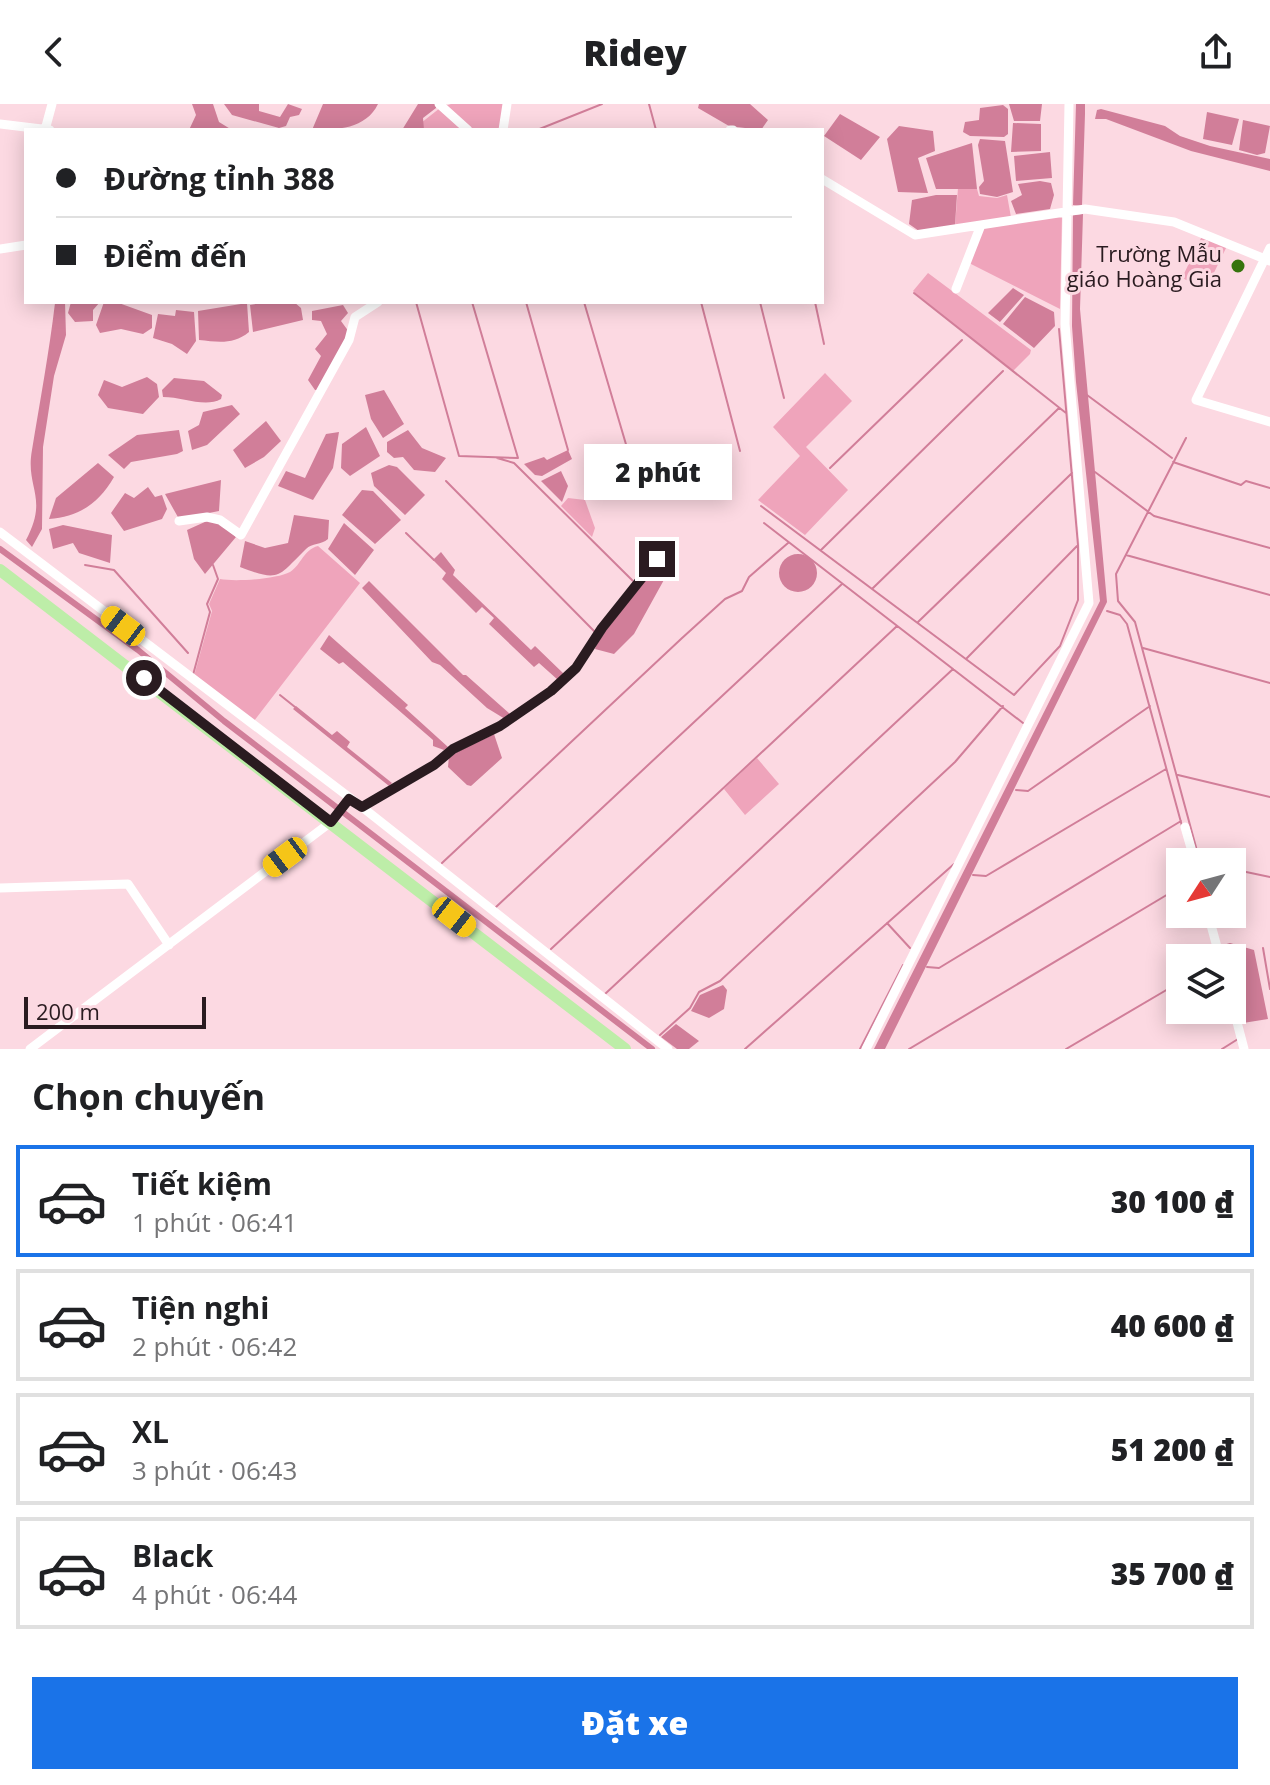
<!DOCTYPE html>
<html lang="vi">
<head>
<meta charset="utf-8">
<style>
  body { margin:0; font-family:"Open Sans",sans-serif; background:#f2f2f2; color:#202124; height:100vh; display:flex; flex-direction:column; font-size:30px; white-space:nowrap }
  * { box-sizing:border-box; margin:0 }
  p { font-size:26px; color:#757577 }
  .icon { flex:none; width:44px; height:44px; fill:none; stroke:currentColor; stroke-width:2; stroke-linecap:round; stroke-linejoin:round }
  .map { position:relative; height:945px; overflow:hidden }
  .panel { display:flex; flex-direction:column; background:#fff; flex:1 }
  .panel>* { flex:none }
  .hud { position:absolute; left:24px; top:24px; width:800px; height:176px; border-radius:0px; box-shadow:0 4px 20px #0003; display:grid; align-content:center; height:176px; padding:0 32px; background:#fff }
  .needle { width:52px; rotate:234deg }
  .fabs { position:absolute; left:1166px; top:744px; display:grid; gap:16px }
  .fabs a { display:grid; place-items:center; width:80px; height:80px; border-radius:0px; background:#fff; box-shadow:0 4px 20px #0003; font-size:40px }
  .scale { position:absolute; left:24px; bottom:20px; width:182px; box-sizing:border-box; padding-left:8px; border:4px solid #2a1b20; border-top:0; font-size:22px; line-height:28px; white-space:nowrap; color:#2a1b20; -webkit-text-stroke:6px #fcd9e2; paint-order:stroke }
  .end { position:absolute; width:36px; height:36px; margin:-18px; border:10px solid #2a1b20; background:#fff; box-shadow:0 0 0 4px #fff }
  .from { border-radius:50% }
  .bubble { position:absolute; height:56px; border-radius:0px; background:#fff; box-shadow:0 4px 20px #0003; font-size:26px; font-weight:800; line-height:56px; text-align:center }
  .car { position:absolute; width:24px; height:48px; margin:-24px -12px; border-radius:10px; box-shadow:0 0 6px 2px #0007; background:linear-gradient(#f5c518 24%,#345 0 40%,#f5c518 0 76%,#345 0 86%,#f5c518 0) }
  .hud b { display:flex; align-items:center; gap:28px; height:76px; font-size:30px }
  .hud b+b { border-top:2px solid #e0e0e0 }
  .hud i { width:20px; height:20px; background:#202124 }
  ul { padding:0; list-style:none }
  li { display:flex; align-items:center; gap:24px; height:112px; margin:0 16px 12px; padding:0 16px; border:4px solid #e0e0e0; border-radius:0px }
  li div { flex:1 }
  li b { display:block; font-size:30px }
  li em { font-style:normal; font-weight:800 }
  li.on { border-color:#1a73e8 }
  li>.icon { width:72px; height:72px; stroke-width:1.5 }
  h2 { padding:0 32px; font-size:36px; line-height:96px }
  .button { display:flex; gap:16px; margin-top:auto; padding:16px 32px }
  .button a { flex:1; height:92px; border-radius:0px; background:#1a73e8; color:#fff; font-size:32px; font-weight:800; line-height:92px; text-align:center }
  header { display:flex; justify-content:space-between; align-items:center; height:104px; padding:0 32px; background:#fff; font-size:36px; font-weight:800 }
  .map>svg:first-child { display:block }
  .green { fill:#efa4bb }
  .water { fill:#d17e99 }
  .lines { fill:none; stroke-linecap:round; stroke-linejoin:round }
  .stream { stroke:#d17e99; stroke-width:2 }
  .canal { stroke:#d17e99; stroke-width:6 }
  .minor { stroke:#fff; stroke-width:9 }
  .major { stroke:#bdeda8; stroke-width:12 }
  .route { stroke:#2a1b20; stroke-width:10 }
  .poi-dot { fill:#36740d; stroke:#fcd9e2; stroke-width:3 }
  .labels { text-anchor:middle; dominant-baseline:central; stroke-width:6; stroke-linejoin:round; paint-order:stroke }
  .poi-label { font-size:22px; fill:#2a1b20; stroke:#fcd9e2; text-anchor:end }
</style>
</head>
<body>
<header><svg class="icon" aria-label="back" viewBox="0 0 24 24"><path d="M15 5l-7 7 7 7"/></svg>Ridey<svg class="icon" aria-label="share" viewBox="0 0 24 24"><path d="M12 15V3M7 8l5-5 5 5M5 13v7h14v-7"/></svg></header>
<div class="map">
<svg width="1270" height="945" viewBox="0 0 1270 945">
  <rect width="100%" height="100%" fill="#fcd9e2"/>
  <path class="green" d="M451 0H506L502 26H471L442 3Z
    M440 4 466 26H424L421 19Z
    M958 84 977 85 979 92 997 94 1007 91 1012 119 1062 111 1060 205 969 159 986 119 955 122Z
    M1202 132 1227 142 1206 185 1182 174Z
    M928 169 1031 246 1030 250 1013 267 926 199 913 187Z
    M825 269 852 297 806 343 848 386 805 431 758 396 800 352 773 323Z
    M568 394 585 396 595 424 592 433 561 402Z
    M318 442 360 479 254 617 194 572 212 507 209 500 220 475C235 478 277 475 290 468 302 460 303 446 318 442Z
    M757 654 779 680 745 711 724 685Z"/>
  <path class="water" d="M192 0H213L219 18 232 26H189L196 11Z
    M224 0H259V7L280 13 288 0 302 5 299 11 290 13 286 22 279 24 232 11Z
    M323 0H378C366 25 337 26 312 26Z
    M418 0H436V4L423 14 424 26H402Z
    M699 0H750L768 16 761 26 729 22 698 4Z
    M1009 0H1042L1040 17H1014Z
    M1076 0H1085V10L1082 102 1073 101Z
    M1003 1 1008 5V30L1004 33 970 32 963 28 965 18 979 16 980 4Z
    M1101 5 1165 22 1180 32 1210 42 1270 55V67L1191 47 1106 15H1095L1097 6Z
    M1207 8 1239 15 1232 41 1203 35Z
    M840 10 880 33 861 56 824 32Z
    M1243 16 1270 22 1265 49 1257 51 1239 46Z
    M1013 19 1041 20V47L1011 48Z
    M899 22 933 27 935 47 918 54 928 89 898 88 887 35Z
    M980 35 1005 37 1013 88 997 93 980 90 979 83 984 77 978 41Z
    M972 39 977 85H936L926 54Z
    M1050 48 1052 74 1016 77 1014 52Z
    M1040 77 1051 79 1054 91 1050 105 1016 110 1011 97 1022 91 1018 80Z
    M936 91H957L955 121 919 127 909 120 912 96Z
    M1083 110 1080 205 1107 498 885 945H874L1100 497 1076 278 1072 222 1073 111Z
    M1013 184 1024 191 1000 218 988 209Z
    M1025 193 1054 208 1055 222 1034 244 1003 220Z
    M65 198 66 231 54 272 43 343 42 425 32 443 26 436C49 393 25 384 32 346 40 297 49 249 55 199Z
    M71 198H100L93 206V217L75 218 68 209Z
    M104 198H116L152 211V224L143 230 121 225 100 229 96 221Z
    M267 198H294L301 204 303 216 253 228 250 201Z
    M247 199 249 228C233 241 218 238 199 236L198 207Z
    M343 201 348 209 341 217 349 228 319 286H315L308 276 321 252 315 245 327 230 321 217 312 216V207Z
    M176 206 194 208 196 237 187 250 172 240 153 234 158 210 175 212Z
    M147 273 157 280 159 293 143 310 108 304 98 291 104 276 122 283Z
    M174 274 204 277 222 291 221 295C205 304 183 293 163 293L162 286Z
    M384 286 404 320 383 334 371 315 365 291Z
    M232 301 240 310 207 341 192 346 188 327 199 321 203 308Z
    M266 317 281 337 264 353 245 364 233 346Z
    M366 323 380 352 350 372 341 364 342 340Z
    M179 326 183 347 177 350 131 358 124 365 108 351 137 331Z
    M408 326 422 344 446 354 435 368 414 366 403 353 394 354 387 348V338Z
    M339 328 333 364 313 396 278 382 286 367 305 374 326 330Z
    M568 346 572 355 542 372 535 371 524 360 544 353 547 356Z
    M98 359 114 373C99 399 79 413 49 415L56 394Z
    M389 361 397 363 425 391 405 411 374 382 371 369Z
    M561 367 568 382 562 398 541 377Z
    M221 376 219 407 179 415 165 390Z
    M148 383 155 393 162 391 167 405 162 415 124 427 111 409 125 389 134 394Z
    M362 386 373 387 401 416 375 440 342 411Z
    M294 411 329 416 328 435C321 441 312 439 306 445 278 472 281 479 240 463L245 437 265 444 288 439Z
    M207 417 218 418 236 433 205 470 194 455 187 426Z
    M344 419 374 446 355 471 328 445Z
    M63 421 112 431 110 459 79 449 73 439 53 445 49 425Z
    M441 448 455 466 453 471 531 546 535 542 564 570 558 576 539 559 534 563 489 520 494 514 482 503 476 509 442 475 446 469 433 456Z
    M779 469a19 19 0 1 1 38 0a19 19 0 1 1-38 0Z
    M657 461 663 465 665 474 634 530 614 550 595 545 599 532Z
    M369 477 463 571H466L511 611 505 615 487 604 440 561 432 558 362 484Z
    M329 531 408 601 405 604 448 643 444 646 433 642V636L343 558 339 560 320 545Z
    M296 602 332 631 337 627 350 638 347 643 392 679 389 682 293 605Z
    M494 630 502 654 471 682 467 681 448 663 449 652Z
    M1230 839 1254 846 1268 915 1243 919 1232 876V854H1226L1223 841Z
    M723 881 727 886 724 905 709 914 691 907 700 891Z
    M676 920 699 937 689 945H677L661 933Z"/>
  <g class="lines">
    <path class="stream" d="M649 0 656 26
      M537 26 602 0
      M914 189 1066 309
      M416 198 459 352 518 354 472 198
      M526 198 568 346
      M584 198 638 381
      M701 198 740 347
      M760 198 784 294
      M815 198 824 240
      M1087 291 1172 354
      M1186 334 1116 470 1118 497 1135 518 1200 758
      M497 354 514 359 635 479
      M1173 358 1241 381 1246 377 1270 384
      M830 364 962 236
      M1095 368 1154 412 1270 444
      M446 377 594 527
      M761 402 1014 591 1060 542 1078 496V441L1059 225
      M764 419 1023 619
      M406 429 434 456
      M821 446 1003 267
      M1126 451 1270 491
      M85 461 114 466 188 549
      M873 484 1059 304
      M1107 507 1120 511 1127 520 1182 722
      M918 518 1072 369
      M1143 544 1270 579
      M967 554 1077 442
      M193 571 210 508 207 500 218 475 213 461
      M280 591 295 603
      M1178 671 1270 693
      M1016 686 1028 687 1150 602
      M442 759 681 535 725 495 742 487 749 473 788 439
      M1232 765 1270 773
      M973 771 986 772 1166 665
      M496 803 842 480
      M887 819 910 844
      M1263 844 1270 885
      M551 845 897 522
      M927 863 939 864 1181 717
      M605 890 953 565
      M660 931 690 904 699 888 720 877 955 658 1003 602
      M745 945 954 760
      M860 945 903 861
      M909 945 1180 783
      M1066 945 1180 878
      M1222 945 1238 935"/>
    <path class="canal" d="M0 445 138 546 224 617 652 945"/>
    <path class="minor" d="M439 0 468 26
      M0 20 50 26
      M45 26 52 0
      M503 26 507 0
      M730 26H733
      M822 75 915 131 1085 105 1174 118 1270 157
      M1270 144 1196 296 1270 318
      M0 145 26 141
      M956 185 981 121
      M179 417 207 413 220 416 241 431 349 236 355 213 378 198
      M0 428 362 703 668 945
      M362 703 434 661 453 645 500 622 551 587 576 564 602 524 664 445
      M1185 723 1195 758
      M0 784 128 780 169 841
      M1208 810 1220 854
      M1232 899 1244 945
      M30 945 331 718 349 695
      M866 945 1089 499 1065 220 1069 0"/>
    <path class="major" d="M0 466 625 945"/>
  </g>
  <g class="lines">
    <path class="route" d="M144 574 331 718 349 695 362 703 434 661 453 645 500 622 551 587 576 564 602 524 657 455"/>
  </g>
  <circle class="poi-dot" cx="1238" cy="162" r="8"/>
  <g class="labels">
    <g class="poi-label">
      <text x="1222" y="149">Trường Mẫu<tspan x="1222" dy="25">giáo Hoàng Gia</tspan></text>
    </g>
  </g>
</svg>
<div class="fabs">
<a><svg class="needle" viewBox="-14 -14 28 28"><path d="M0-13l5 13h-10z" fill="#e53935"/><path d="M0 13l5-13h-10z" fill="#757577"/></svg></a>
<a><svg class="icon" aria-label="layers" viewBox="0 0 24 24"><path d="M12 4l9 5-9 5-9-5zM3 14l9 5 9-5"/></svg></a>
</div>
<div class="scale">200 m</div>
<i class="end from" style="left:144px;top:574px"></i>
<i class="end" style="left:657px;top:455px"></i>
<div class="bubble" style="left:584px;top:340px;width:148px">2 phút</div>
<i class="car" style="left:123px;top:522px;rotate:307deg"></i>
<i class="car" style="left:285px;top:753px;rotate:233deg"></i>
<i class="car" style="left:454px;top:813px;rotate:128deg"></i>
<div class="hud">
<b><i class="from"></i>Đường tỉnh 388</b>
<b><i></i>Điểm đến</b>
</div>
</div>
<section class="panel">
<h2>Chọn chuyến</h2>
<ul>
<li class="on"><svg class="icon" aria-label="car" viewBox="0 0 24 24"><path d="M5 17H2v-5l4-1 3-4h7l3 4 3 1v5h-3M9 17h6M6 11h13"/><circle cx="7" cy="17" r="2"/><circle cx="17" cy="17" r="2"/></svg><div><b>Tiết kiệm</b><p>1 phút · 06:41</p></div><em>30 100 ₫</em></li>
<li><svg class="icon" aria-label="car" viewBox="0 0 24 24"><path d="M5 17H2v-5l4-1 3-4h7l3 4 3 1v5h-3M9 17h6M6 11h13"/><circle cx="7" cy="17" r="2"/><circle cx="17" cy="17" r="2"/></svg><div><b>Tiện nghi</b><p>2 phút · 06:42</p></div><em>40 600 ₫</em></li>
<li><svg class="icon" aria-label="car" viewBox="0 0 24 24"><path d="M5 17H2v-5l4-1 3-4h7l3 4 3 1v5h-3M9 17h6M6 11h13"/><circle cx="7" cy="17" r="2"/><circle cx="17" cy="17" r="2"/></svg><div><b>XL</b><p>3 phút · 06:43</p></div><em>51 200 ₫</em></li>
<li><svg class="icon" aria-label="car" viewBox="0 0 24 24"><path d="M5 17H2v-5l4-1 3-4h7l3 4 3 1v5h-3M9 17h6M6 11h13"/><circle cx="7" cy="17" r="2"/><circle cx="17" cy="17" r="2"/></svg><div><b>Black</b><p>4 phút · 06:44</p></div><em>35 700 ₫</em></li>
</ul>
<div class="button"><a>Đặt xe</a></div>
</section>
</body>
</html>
